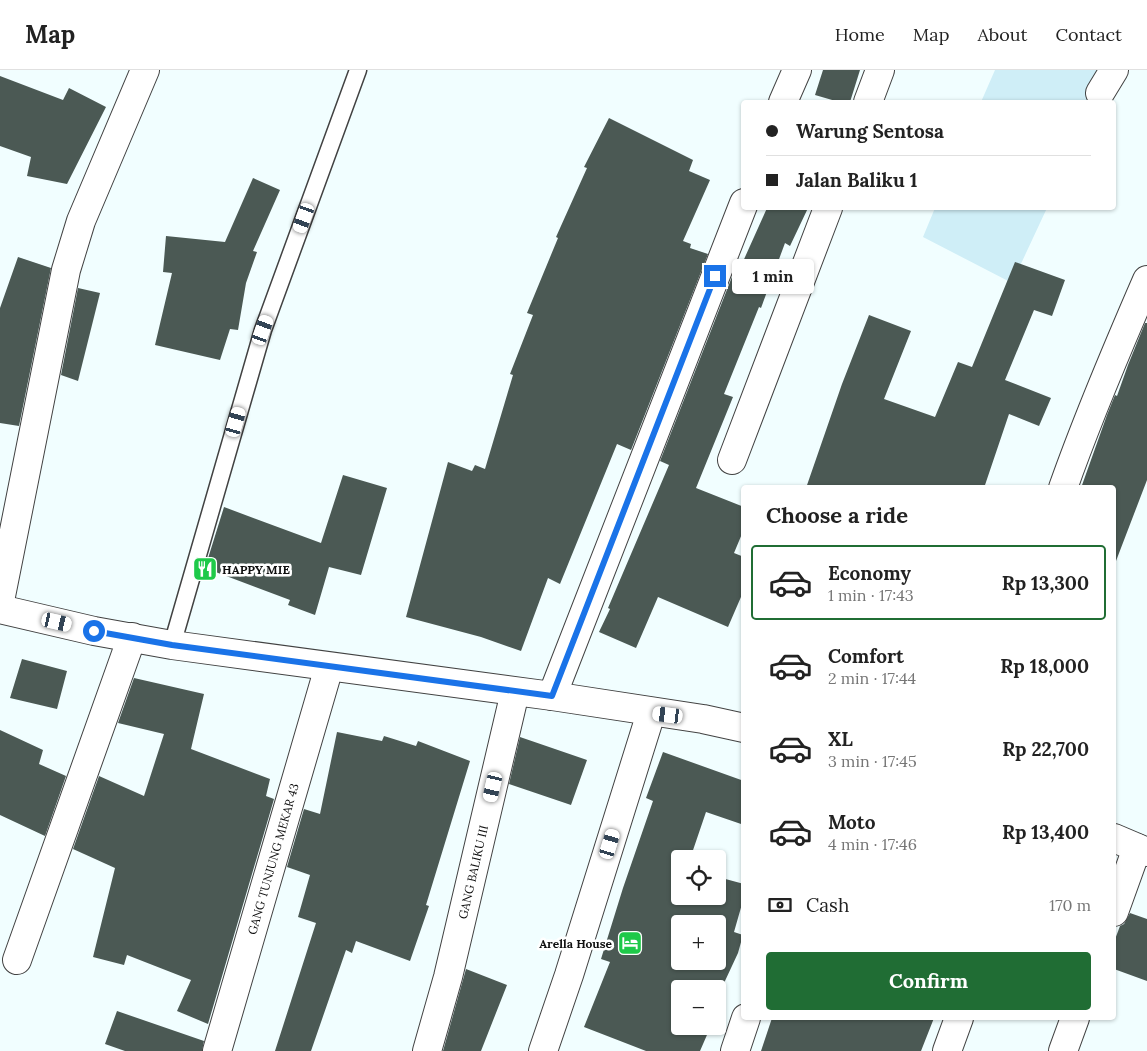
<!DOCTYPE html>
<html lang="en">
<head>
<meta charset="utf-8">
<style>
  body { margin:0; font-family:Lora,serif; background:#f6f6f6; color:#222; height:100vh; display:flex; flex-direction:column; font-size:19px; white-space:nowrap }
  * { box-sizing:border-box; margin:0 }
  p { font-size:16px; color:#767676 }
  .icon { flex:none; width:28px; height:28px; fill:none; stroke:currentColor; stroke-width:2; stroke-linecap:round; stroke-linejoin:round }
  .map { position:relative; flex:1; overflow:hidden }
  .details { position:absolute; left:741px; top:415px; width:375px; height:535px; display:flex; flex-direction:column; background:#fff; border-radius:5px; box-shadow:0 1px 4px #0004 }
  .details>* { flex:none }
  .banner { position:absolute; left:741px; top:30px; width:375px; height:110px; border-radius:5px; box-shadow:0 1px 4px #0004; display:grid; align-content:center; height:110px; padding:0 25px; background:#fff }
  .fabs { position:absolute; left:671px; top:780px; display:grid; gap:10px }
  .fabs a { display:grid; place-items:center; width:55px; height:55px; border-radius:5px; background:#fff; box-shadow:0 1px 4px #0004; font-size:25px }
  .end { position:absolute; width:22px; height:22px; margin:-11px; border:6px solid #1a73e8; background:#fff; box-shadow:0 0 0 2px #fff }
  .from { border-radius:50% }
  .bubble { position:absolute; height:35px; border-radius:5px; background:#fff; box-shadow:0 1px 4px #0004; font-size:16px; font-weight:800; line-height:35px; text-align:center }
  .car { position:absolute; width:15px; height:30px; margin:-15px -8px; border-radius:6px; box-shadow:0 0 4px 1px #0007; background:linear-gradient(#fff 24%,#345 0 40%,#fff 0 76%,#345 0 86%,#fff 0) }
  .banner b { display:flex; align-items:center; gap:18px; height:48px; font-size:19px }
  .banner b+b { border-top:1px solid #e0e0e0 }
  .banner i { width:12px; height:12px; background:#222 }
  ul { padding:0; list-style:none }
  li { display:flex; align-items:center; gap:15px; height:75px; margin:0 10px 8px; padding:0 15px; border:2px solid transparent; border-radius:5px }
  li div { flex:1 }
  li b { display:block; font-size:19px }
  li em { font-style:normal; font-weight:800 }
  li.current { border-color:#206d34 }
  li>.icon { width:45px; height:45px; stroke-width:1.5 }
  h2 { padding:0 25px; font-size:22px; line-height:60px }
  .pay { display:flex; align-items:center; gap:12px; height:55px; padding:0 25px; font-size:19px }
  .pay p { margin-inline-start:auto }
  .button { display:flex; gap:10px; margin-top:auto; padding:10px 25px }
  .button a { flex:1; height:58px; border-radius:5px; background:#206d34; color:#fff; font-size:20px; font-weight:800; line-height:58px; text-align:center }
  header { display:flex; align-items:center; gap:30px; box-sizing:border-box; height:70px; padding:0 25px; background:#fff; border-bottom:1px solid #e0e0e0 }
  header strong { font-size:24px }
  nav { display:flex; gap:28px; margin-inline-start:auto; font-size:18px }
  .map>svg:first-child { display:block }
  .farmland { fill:#cfeef7 }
  .building { fill:#4b5954; fill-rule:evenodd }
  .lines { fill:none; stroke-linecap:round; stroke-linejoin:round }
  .service-casing { stroke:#424242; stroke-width:19 }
  .minor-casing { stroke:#424242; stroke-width:30 }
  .tertiary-casing { stroke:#424242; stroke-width:30 }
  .service { stroke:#fff; stroke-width:16 }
  .minor { stroke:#fff; stroke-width:28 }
  .tertiary { stroke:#fff; stroke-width:28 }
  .route { stroke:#1a73e8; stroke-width:6 }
  .labels { text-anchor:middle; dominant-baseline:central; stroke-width:5; stroke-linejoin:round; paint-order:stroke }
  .poi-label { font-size:12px; font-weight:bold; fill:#0f0f0f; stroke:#fff; text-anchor:start }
  .street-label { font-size:12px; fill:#0f0f0f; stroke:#fff }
</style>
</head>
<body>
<header>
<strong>Map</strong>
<nav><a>Home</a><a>Map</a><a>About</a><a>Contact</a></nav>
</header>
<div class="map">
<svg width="1147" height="981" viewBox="0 0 1147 981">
  <rect width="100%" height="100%" fill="#f1feff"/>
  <path class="farmland" d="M995 0H1111L1096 32H981Z
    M935 138H1047L1012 213 923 167Z"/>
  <path class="building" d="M823 0H860L850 32H839L815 25Z
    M0 6 63 30 69 18 106 37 67 114 27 106 31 87 0 76Z
    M609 48 693 90 689 101 710 110 683 171 691 174 690 178 708 184 631 380 617 374 560 514 548 508 521 581 481 567 406 547 448 392 472 401 475 395 485 399 513 305 510 304 533 245 527 243 558 168 556 167 587 98 584 97Z
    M253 108 280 120 253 181 257 182 246 213 238 260 230 259 220 290 155 275 172 203 163 202 166 166 225 172Z
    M767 138H808L790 176 785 173 761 238 759 237 724 324 733 327 696 418 744 437V459L734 483 744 487V520L728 557 658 527 636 578 599 562 610 539 608 538 669 395 660 391 737 194 741 196Z
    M18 187 51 198 19 356 0 353V238Z
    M1015 192 1065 210 1052 246 1034 240 1005 310 1051 328 1039 356 1009 344 984 418H806L842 314 869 245 911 261 884 329 935 347 958 292 972 297Z
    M78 218 100 223 78 311 61 305Z
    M1145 253H1147V410L1116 491 1114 490V418H1081L1107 345 1115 325 1117 326 1128 295Z
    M343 405 387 418 361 505 329 497 315 545 288 535 290 530 205 498 224 437 321 473Z
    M22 589 67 601 57 639 10 628Z
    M134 608 204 624 191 679 270 709 266 726 274 729 208 954 177 941 191 910 127 885 124 895 93 887 115 798 73 779 99 706 144 726 164 664 118 653Z
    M0 660 43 680 39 694 66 706 45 766 0 745Z
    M337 662 382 671 384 666 416 676 418 671 470 691 426 835 429 836 410 891 356 871 352 883 346 880 311 981H275L316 853 298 847 310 805 287 797 304 739 320 744Z
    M520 667 587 690 571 735 509 714Z
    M663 682 744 711V755L706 742 690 789H680V826H718V807L744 814V827L734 862 743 865 738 883 718 926V919H680V956L710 958 700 981H646L584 957 610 892 601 889 623 818 653 731 646 728ZM680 854H718V891H680Z
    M1130 843 1147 849V911L1114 899V872L1120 856 1124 854Z
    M466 899 507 915 481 981H443Z
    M117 941 204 971 202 981H125L105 974Z
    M772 948H934L921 981H761Z"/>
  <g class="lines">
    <defs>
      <path id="service" d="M172 575 263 260 358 0"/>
      <path id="minor" d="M1100 23 1114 0
        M783 32 797 0
        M868 32 880 0
        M732 390 828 138
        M1063 418C1088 347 1117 279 1147 210
        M0 531 66 200 81 151 145 0
        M552 626 744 133
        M1114 842 1137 778
        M17 890 132 567
        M217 981 329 597
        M427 981 448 907 515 622
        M543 981 569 905 651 643
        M735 981 746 948
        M947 981 959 948
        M1063 981 1075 948"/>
      <path id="tertiary" d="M0 539 94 561 172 575 552 626 703 649 744 658
        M1114 768 1147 782"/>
    </defs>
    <use href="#service" class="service-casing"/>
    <use href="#minor" class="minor-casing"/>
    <use href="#tertiary" class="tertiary-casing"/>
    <use href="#service" class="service"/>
    <use href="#minor" class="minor"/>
    <use href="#tertiary" class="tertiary"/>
  </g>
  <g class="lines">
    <path class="route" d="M94 561 172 575 552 626 715 206"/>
  </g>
  <defs>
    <symbol id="restaurant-square" viewBox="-11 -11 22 22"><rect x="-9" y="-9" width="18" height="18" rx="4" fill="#1ec949" stroke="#fff"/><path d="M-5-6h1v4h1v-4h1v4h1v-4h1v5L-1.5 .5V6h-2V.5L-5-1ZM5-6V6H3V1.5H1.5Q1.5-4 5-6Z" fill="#fff"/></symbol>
    <symbol id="hotel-square" viewBox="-11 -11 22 22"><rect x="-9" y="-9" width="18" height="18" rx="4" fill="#1ec949" stroke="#fff"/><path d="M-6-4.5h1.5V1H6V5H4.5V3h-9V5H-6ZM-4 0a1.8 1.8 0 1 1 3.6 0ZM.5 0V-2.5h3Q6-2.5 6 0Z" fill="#fff"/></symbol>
  </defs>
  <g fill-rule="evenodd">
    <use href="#restaurant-square" x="191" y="485" width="28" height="28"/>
    <use href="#hotel-square" x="616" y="859" width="28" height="28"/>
  </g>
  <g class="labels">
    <g class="poi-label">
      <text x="222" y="499">HAPPY MIE</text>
      <text x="612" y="873" text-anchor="end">Arella House</text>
    </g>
    <g class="street-label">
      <text transform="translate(273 789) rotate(-74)">GANG TUNJUNG MEKAR 43</text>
      <text transform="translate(473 802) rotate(-77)">GANG BALIKU III</text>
    </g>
  </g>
</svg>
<div class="fabs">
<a><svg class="icon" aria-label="locate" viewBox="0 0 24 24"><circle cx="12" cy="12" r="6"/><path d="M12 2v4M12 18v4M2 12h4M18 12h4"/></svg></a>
<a>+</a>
<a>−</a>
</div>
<i class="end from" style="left:94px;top:561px"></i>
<i class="end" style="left:715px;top:206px"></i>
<div class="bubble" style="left:732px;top:189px;width:82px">1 min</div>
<i class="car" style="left:304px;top:148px;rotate:200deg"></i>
<i class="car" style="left:263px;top:260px;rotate:20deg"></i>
<i class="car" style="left:236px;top:352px;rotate:16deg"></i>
<i class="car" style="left:57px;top:552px;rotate:103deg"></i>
<i class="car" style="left:668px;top:645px;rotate:277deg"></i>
<i class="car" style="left:493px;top:717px;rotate:193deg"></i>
<i class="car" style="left:610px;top:774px;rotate:17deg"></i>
<div class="banner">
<b><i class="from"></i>Warung Sentosa</b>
<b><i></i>Jalan Baliku 1</b>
</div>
<section class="details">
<h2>Choose a ride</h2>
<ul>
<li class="current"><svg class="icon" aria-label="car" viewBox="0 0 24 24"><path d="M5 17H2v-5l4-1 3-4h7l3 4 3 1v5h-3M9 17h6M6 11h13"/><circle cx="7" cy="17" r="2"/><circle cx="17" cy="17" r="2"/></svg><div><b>Economy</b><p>1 min · 17:43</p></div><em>Rp 13,300</em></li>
<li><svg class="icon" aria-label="car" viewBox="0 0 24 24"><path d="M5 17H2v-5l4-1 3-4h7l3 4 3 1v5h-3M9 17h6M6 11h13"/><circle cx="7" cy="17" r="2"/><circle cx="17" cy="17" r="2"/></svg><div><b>Comfort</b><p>2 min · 17:44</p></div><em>Rp 18,000</em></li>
<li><svg class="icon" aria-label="car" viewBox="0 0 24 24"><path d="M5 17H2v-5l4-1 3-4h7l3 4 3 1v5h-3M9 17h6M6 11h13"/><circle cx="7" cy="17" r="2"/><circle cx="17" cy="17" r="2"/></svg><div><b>XL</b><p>3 min · 17:45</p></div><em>Rp 22,700</em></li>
<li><svg class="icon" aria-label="car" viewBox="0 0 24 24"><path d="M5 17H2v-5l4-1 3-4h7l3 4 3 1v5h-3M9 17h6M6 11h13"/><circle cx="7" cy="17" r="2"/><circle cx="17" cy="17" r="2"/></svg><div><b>Moto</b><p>4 min · 17:46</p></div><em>Rp 13,400</em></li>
</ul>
<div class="pay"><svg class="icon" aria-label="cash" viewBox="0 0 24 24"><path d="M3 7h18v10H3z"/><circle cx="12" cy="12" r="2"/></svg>Cash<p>170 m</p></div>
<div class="button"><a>Confirm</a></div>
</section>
</div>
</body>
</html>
